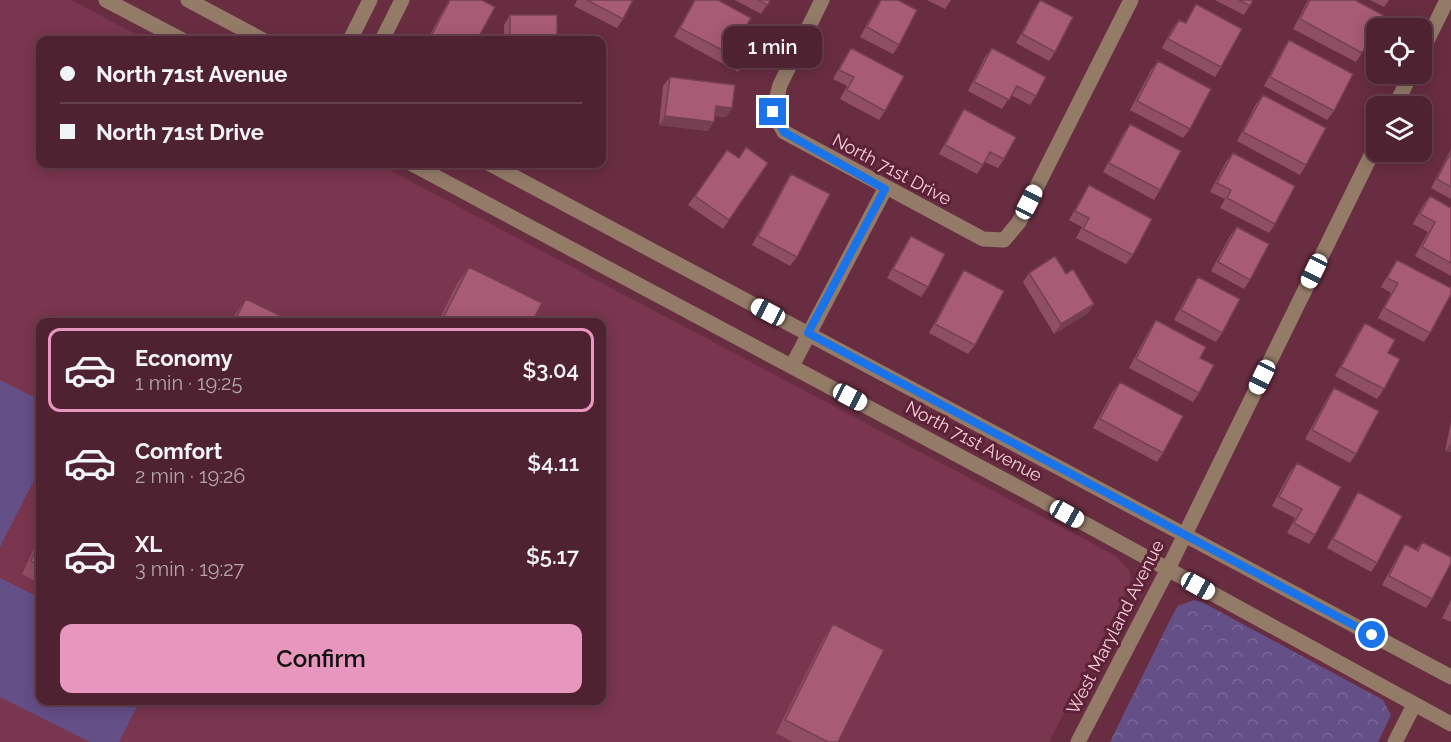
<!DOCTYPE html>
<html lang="en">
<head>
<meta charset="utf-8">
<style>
  body { margin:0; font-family:Raleway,sans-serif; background:#592f3e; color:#f1f3f6; height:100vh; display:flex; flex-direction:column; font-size:22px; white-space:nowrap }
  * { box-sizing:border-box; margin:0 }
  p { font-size:20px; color:#b3a4ac }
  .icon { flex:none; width:33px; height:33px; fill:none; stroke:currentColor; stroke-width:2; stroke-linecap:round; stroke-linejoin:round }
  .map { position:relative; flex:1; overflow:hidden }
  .side { position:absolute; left:36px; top:318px; width:570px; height:387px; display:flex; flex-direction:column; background:#4f2232; border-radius:12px; box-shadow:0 3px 15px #0003,0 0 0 2px #663f4d }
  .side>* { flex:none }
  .guide { position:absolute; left:36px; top:36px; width:570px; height:132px; border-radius:12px; box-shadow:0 3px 15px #0003,0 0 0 2px #663f4d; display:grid; align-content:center; height:132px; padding:0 24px; background:#4f2232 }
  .controls { position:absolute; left:1366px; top:18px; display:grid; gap:12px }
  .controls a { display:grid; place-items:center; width:66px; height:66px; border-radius:12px; background:#4f2232; box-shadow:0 3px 15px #0003,0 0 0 2px #663f4d; font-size:30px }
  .end { position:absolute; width:27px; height:27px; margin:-14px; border:8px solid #1a73e8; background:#fff; box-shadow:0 0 0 3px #fff }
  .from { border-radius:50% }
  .bubble { position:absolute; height:42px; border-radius:12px; background:#4f2232; box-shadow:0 3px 15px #0003,0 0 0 2px #663f4d; font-size:20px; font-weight:600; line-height:42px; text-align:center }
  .car { position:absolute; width:18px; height:36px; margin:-18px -9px; border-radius:8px; box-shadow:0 0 4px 2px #0007; background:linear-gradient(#fff 24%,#345 0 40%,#fff 0 76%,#345 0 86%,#fff 0) }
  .guide b { display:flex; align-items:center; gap:21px; height:57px; font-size:22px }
  .guide b+b { border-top:2px solid #663f4d }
  .guide i { width:15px; height:15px; background:#f1f3f6 }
  ul { padding:10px 0 0; list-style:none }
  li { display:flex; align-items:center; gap:18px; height:84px; margin:0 12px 9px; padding:0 12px; border:3px solid transparent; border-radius:12px }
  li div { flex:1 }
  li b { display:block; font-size:22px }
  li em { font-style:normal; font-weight:600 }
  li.on { border-color:#e797bd }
  li>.icon { width:54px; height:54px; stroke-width:1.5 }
  .action { display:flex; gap:12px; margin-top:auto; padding:12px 24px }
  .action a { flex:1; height:69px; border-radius:12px; background:#e797bd; color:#111; font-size:24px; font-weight:600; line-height:69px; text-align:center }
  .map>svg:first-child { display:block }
  .built { fill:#79364e; fill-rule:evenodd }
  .grass { fill:#644f87 }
  .park { fill:url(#park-crowns) }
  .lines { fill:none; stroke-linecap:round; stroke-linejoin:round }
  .minor { stroke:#937b68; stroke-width:15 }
  .wall { fill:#904e64 }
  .shaded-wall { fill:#754051 }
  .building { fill:#a75b74; stroke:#754051; stroke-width:1.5 }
  .route { stroke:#1a73e8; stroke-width:8 }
  .labels { text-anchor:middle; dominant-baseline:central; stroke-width:6; stroke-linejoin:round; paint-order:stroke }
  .street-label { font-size:18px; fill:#f6d0da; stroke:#5d2237 }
</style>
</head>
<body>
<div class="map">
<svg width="1451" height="742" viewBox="0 0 1451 742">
  <defs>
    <pattern id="park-crowns" width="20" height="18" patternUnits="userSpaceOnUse" patternTransform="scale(1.5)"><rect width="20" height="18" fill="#644f87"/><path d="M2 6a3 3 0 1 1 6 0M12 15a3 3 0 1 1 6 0" fill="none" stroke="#7b6797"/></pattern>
  </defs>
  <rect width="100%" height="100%" fill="#692d42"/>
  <path class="built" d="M0 0H71L147 40H40V164H378L1116 556 1129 570 1131 579 1128 588 1049 742H0ZM40 322H602V700H40Z"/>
  <path class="grass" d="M0 380 40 400V468L0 547Z
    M0 578 40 598V700L140 701 119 742H90L0 697Z"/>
  <path class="park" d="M1194 600 1202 602 1383 700 1391 715 1378 742H1110L1171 618 1178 606Z"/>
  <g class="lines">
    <path class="minor" d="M106 0 182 40
      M188 0 263 40
      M822 0 780 85 773 112 784 132 983 239 1004 240 1019 222 1131 0
      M350 40 370 0
      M382 40 402 0
      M1422 51 1447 0
      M1395 106 1411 74
      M412 164 1025 491 1451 724
      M490 164 1451 677
      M792 366 885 189
      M1078 742 1168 569 1377 143
      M1395 742 1414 705"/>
  </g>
  <path class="wall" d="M449 0H482L477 40H427Z
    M577 0H633L623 19 617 28 574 6Z
    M694 0H718L744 30 745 62 738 72 674 37Z
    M735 0H770L761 14Z
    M880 0H898L899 45 893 54 860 37Z
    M927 0H951L945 9Z
    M1040 0 1055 52 1049 61 1016 43 1034 9Z
    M1215 0H1253L1244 15Z
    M1308 0H1355L1362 53 1356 62 1293 29Z
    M1370 0H1389L1384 7Z
    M1196 4 1221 67 1215 77 1162 48 1172 29 1179 20 1185 23Z
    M510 15 557 40H504V25Z
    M1289 40 1334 111 1327 120 1264 86 1283 49Z
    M851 48 885 111 879 120 840 99 847 86 833 79 845 57Z
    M992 48 1036 96 1030 105 1011 95 1002 109 968 91 985 57Z
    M1158 61 1190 129 1183 138 1130 110 1151 70Z
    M670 77 732 108 726 117 715 116 708 131 659 125 663 86Z
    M1263 95 1306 165 1300 175 1237 141 1256 104Z
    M964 109 1004 159 998 168 985 162 977 174 939 154 958 118Z
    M1130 124 1160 190 1154 200 1103 172 1123 134Z
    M1451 149V199L1431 188Z
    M727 150 729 220 723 229 688 205Z
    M1233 153 1275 224 1269 233 1220 208 1225 199 1210 192 1226 162Z
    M791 174 797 257 790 266 752 245 785 183Z
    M1089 185 1133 255 1126 264 1076 238 1082 227 1069 220 1083 195Z
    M1430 196 1451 208V276L1415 256 1428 232 1413 224 1423 205Z
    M1237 227 1250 280 1244 289 1211 271 1230 236Z
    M911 236 928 287 921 297 887 278 905 245Z
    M1397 260 1430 333 1424 342 1378 318 1391 293 1381 287 1391 269Z
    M469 267 532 322H438L457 284Z
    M964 270 975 345 968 354 929 333 958 279Z
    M1029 273 1094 304 1088 313 1054 334 1023 282Z
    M1198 277 1222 333 1216 342 1174 320 1192 286Z
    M246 299 293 322H230L234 316Z
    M1156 320 1200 358 1199 393 1193 402 1129 368 1150 329Z
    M1365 323 1388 353 1384 389 1377 399 1335 376 1358 333Z
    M1120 382 1163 453 1157 462 1093 428 1113 391Z
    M1334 388 1356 454 1350 463 1305 439 1328 397Z
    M1451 422V452L1445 451Z
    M1297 463 1315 535 1309 544 1287 533 1295 518 1272 506 1290 472Z
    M1358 492 1377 563 1371 572 1327 548 1352 501Z
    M40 536V584L22 574Z
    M1422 542 1432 599 1426 608 1382 585 1399 554 1405 544 1416 550Z
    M1451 600V622L1442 618Z
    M833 624 838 742H793L776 733 824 638Z"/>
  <path class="shaded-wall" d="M716 106 732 108 726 117 710 115Z
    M665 116 714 122 708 131 659 125Z
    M1094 304 1088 313 1054 334 1061 324Z
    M1451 443V452L1445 451Z"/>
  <path class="building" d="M450 0H482L495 7 477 40H429Z
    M587 0H633L623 19Z
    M695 0H718L751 18 744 30 758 37 745 62 680 28Z
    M758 0H770L768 5Z
    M881 0H898L917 10 899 45 867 27Z
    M1040 0 1073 17 1055 52 1022 34Z
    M1239 0H1253L1250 6Z
    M1310 0H1355L1383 15 1362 53 1300 19Z
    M1196 4 1242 29 1221 67 1168 39 1179 20 1186 23Z
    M510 15H557V40H510Z
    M1289 40 1353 74 1334 111 1270 77Z
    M851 48 904 76 885 111 847 90 854 77 839 70Z
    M992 48 1046 77 1036 96 1017 86 1009 100 974 82Z
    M1158 61 1211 89 1190 129 1137 101Z
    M670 77 735 85 732 108 716 106 714 122 665 116Z
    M1263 95 1326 128 1306 165 1243 132Z
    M964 109 1016 137 1004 159 990 152 983 165 945 145Z
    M1130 124 1181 151 1160 190 1109 163Z
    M746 147 768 163 729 220 695 196 727 150 739 158Z
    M1451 152V187L1437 179Z
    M1233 153 1295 186 1275 224 1227 198 1231 190 1217 183Z
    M791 174 830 194 797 257 758 236Z
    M1089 185 1152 219 1133 255 1083 229 1089 218 1075 211Z
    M1430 196 1451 208V263L1422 247 1435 222 1420 214Z
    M1237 227 1269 244 1250 280 1218 262Z
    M911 236 945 254 928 287 893 269Z
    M1055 256 1066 274 1073 269 1094 304 1061 324 1029 273Z
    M1397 260 1451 288V294L1430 333 1384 308 1398 283 1387 278Z
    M469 267 542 303 532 322H441Z
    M964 270 1004 291 975 345 935 324Z
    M1198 277 1240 299 1222 333 1181 310Z
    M246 299 293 322H234Z
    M1156 320 1206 347 1200 358 1214 365 1199 393 1136 359Z
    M1365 323 1395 340 1388 353 1400 359 1384 389 1341 367Z
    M1120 382 1183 416 1163 453 1100 419Z
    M1334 388 1379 411 1356 454 1312 430Z
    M1297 463 1341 487 1315 535 1294 523 1302 509 1279 497Z
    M1358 492 1402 516 1377 563 1333 539Z
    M40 541V566L31 561Z
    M1422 542 1451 557V563L1432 599 1389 576 1405 544 1418 551Z
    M833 624 884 650 838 742H828L785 720Z"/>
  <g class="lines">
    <path class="route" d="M773 112 784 132 885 189 808 333 1372 635"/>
  </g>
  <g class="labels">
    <g class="street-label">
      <text transform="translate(892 169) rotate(28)">North 71st Drive</text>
      <text transform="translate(974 441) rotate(28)">North 71st Avenue</text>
      <text transform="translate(1115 627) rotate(-63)">West Maryland Avenue</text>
    </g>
  </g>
</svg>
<div class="controls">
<a><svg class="icon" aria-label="locate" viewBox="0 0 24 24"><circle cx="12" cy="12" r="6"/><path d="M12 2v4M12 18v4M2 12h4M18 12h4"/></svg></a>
<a><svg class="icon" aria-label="layers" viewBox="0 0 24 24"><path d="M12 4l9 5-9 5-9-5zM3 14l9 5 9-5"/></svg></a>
</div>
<i class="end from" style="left:1372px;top:635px"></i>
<i class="end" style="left:773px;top:112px"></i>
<div class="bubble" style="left:723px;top:26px;width:99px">1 min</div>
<i class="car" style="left:1029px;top:202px;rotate:27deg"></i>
<i class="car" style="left:1314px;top:271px;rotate:206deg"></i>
<i class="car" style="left:768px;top:312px;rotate:298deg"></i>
<i class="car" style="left:1262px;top:377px;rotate:206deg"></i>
<i class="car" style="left:850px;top:397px;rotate:118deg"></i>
<i class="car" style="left:1067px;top:514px;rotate:119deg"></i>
<i class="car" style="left:1198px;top:586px;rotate:119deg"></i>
<div class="guide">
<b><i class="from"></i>North 71st Avenue</b>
<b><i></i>North 71st Drive</b>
</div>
<section class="side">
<ul>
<li class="on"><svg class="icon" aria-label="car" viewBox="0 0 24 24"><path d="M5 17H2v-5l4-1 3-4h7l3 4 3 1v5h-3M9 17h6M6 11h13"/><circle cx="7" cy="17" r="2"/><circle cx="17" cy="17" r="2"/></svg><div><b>Economy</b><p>1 min · 19:25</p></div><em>$3.04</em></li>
<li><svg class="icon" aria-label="car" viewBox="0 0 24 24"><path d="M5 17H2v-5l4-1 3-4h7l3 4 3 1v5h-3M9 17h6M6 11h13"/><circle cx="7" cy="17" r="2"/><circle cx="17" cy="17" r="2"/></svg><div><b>Comfort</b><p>2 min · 19:26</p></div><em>$4.11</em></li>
<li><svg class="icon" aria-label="car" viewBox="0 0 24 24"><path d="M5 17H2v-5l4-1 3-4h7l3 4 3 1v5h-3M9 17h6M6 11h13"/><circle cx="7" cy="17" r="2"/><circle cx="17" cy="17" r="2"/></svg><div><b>XL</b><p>3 min · 19:27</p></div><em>$5.17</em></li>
</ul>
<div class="action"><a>Confirm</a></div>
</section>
</div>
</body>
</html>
